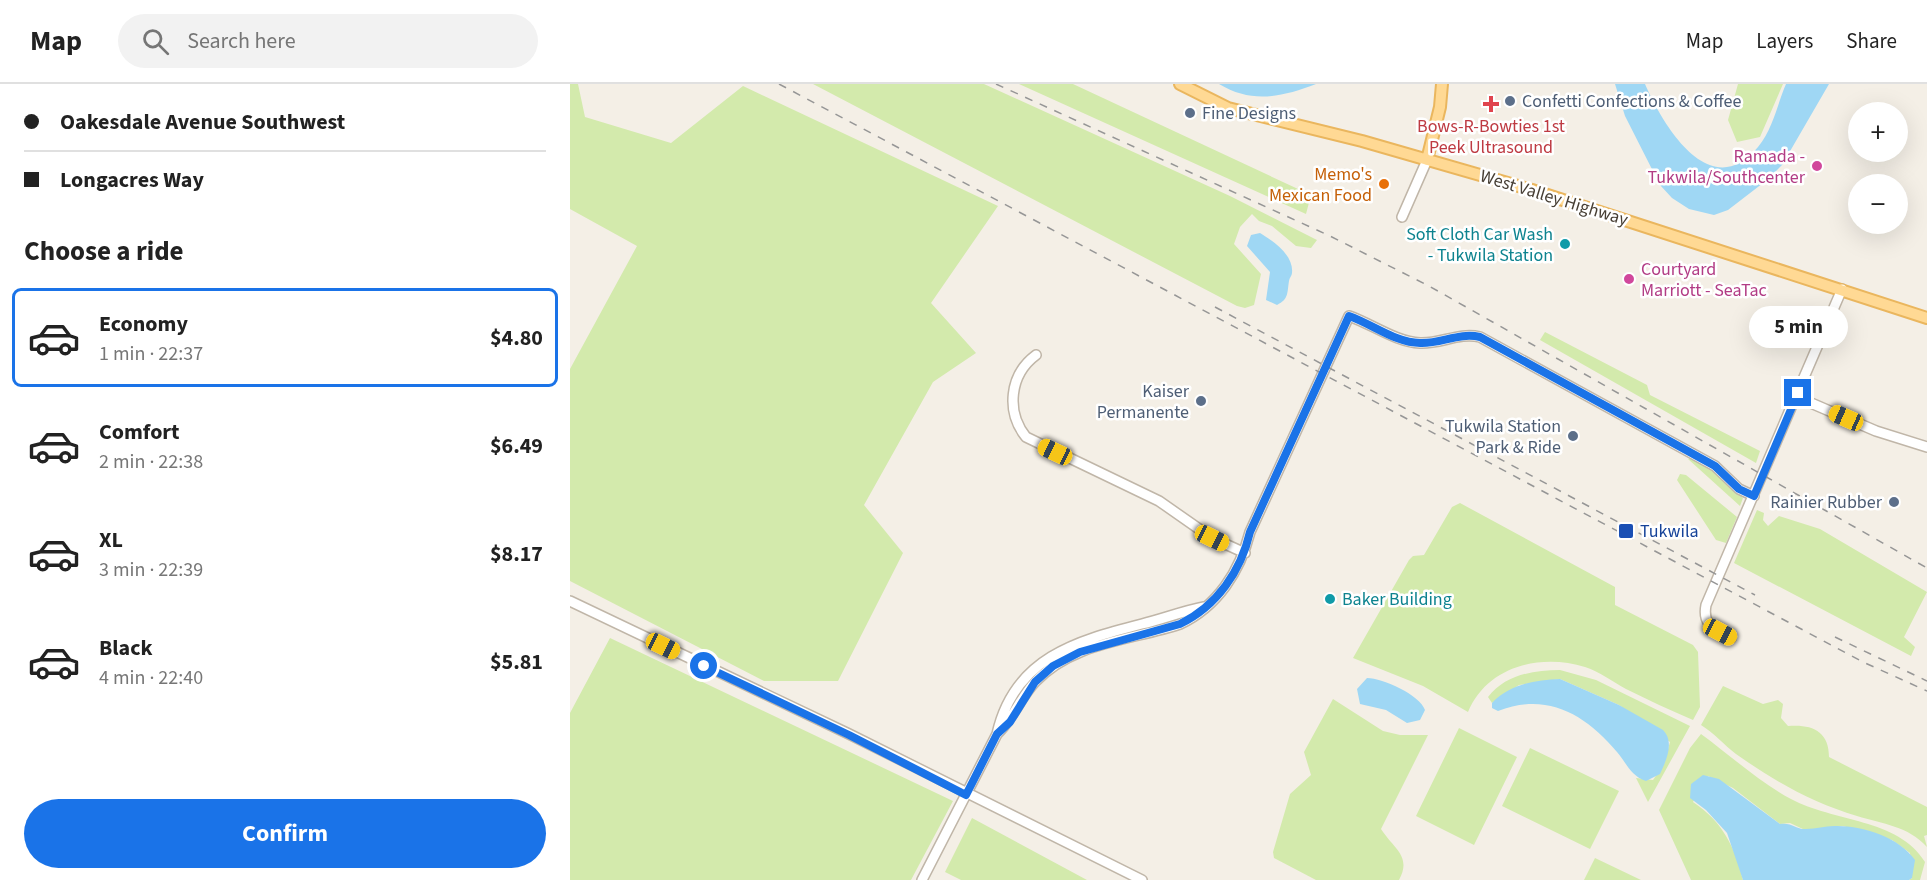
<!DOCTYPE html>
<html lang="en">
<head>
<meta charset="utf-8">
<style>
  body { margin:0; font-family:"Source Sans 3",sans-serif; background:#f2f2f2; color:#222; height:100vh; display:flex; flex-direction:column; font-size:22px; white-space:nowrap }
  * { box-sizing:border-box; margin:0 }
  p { font-size:20px; color:#767676 }
  .icon { flex:none; width:33px; height:33px; fill:none; stroke:currentColor; stroke-width:2; stroke-linecap:round; stroke-linejoin:round }
  .map { position:relative; flex:1; overflow:hidden }
  .panel { display:flex; flex-direction:column; background:#fff; width:570px }
  .panel>* { flex:none }
  .guide { display:grid; align-content:center; height:132px; padding:0 24px; background:#fff }
  .buttons { position:absolute; left:1278px; top:18px; display:grid; gap:12px }
  .buttons a { display:grid; place-items:center; width:60px; height:60px; border-radius:50%; background:#fff; box-shadow:0 6px 24px #0002; font-size:30px }
  .end { position:absolute; width:27px; height:27px; margin:-14px; border:8px solid #1a73e8; background:#fff; box-shadow:0 0 0 3px #fff }
  .from { border-radius:50% }
  .bubble { position:absolute; height:42px; border-radius:21px; background:#fff; box-shadow:0 6px 24px #0002; font-size:20px; font-weight:700; line-height:42px; text-align:center }
  .car { position:absolute; width:18px; height:36px; margin:-18px -9px; border-radius:8px; box-shadow:0 0 4px 2px #0007; background:linear-gradient(#f5c518 24%,#345 0 40%,#f5c518 0 76%,#345 0 86%,#f5c518 0) }
  .guide b { display:flex; align-items:center; gap:21px; height:57px; font-size:22px }
  .guide b+b { border-top:2px solid #e0e0e0 }
  .guide i { width:15px; height:15px; background:#222 }
  ul { padding:0; list-style:none }
  li { display:flex; align-items:center; gap:18px; height:99px; margin:0 12px 9px; padding:0 12px; border:3px solid transparent; border-radius:9px }
  li div { flex:1 }
  li b { display:block; font-size:22px }
  li em { font-style:normal; font-weight:700 }
  li.active { border-color:#1a73e8 }
  li>.icon { width:54px; height:54px; stroke-width:1.5 }
  h2 { padding:0 24px; font-size:27px; line-height:72px }
  .primary-button { display:flex; gap:12px; margin-top:auto; padding:12px 24px }
  .primary-button a { flex:1; height:69px; border-radius:36px; background:#1a73e8; color:#fff; font-size:24px; font-weight:700; line-height:69px; text-align:center }
  header { display:flex; align-items:center; gap:36px; box-sizing:border-box; height:84px; padding:0 30px; background:#fff; border-bottom:2px solid #e0e0e0 }
  header strong { font-size:28px }
  nav { display:flex; gap:33px; margin-inline-start:auto; font-size:21px }
  .search { width:420px; height:54px; background:#f2f2f2; display:flex; align-items:center; gap:15px; box-sizing:border-box; padding:0 21px; border-radius:33px; color:#767676; font-size:22px }
  main { display:flex; flex:1; min-height:0 }
  .map>svg:first-child { display:block }
  .green { fill:#d3eaac }
  .water { fill:#9fd7f4 }
  .lines { fill:none; stroke-linecap:round; stroke-linejoin:round }
  .minor-casing { stroke:#c0b6a8; stroke-width:12 }
  .major-casing { stroke:#eab65e; stroke-width:14 }
  .minor { stroke:#fff; stroke-width:9 }
  .major { stroke:#ffd994; stroke-width:10 }
  .rail { stroke:#969696; stroke-width:1.5; stroke-dasharray:8 8; stroke-linecap:butt }
  .route { stroke:#1a73e8; stroke-width:8 }
  .service-dot { fill:#5c6f8a; stroke:#fff; stroke-width:2 }
  .health-dot { fill:#e0444e; stroke:#fff; stroke-width:2 }
  .hotel-dot { fill:#d1479c; stroke:#fff; stroke-width:2 }
  .food-dot { fill:#e8710a; stroke:#fff; stroke-width:2 }
  .culture-dot { fill:#0f9aa8; stroke:#fff; stroke-width:2 }
  .transit-dot { fill:#1a4fb4; stroke:#fff; stroke-width:2 }
  .labels { text-anchor:middle; dominant-baseline:central; stroke-width:5; stroke-linejoin:round; paint-order:stroke }
  .service-label { font-size:18px; fill:#4e5e75; stroke:#fff; text-anchor:end }
  .health-label { font-size:18px; fill:#be3a42; stroke:#fff }
  .hotel-label { font-size:18px; fill:#b23c85; stroke:#fff; text-anchor:end }
  .food-label { font-size:18px; fill:#c56008; stroke:#fff; text-anchor:end }
  .street-label { font-size:18px; fill:#473f35; stroke:#fff }
  .culture-label { font-size:18px; fill:#0d838f; stroke:#fff; text-anchor:end }
  .transit-label { font-size:18px; fill:#164399; stroke:#fff; text-anchor:start }
</style>
</head>
<body>
<header>
<strong>Map</strong>
<div class="search"><svg class="icon" aria-label="search" viewBox="0 0 24 24"><circle cx="10" cy="10" r="6"/><path d="M15 15l6 6"/></svg>Search here</div>
<nav><a>Map</a><a>Layers</a><a>Share</a></nav>
</header>
<main>
<section class="panel">
<div class="guide">
<b><i class="from"></i>Oakesdale Avenue Southwest</b>
<b><i></i>Longacres Way</b>
</div>
<h2>Choose a ride</h2>
<ul>
<li class="active"><svg class="icon" aria-label="car" viewBox="0 0 24 24"><path d="M5 17H2v-5l4-1 3-4h7l3 4 3 1v5h-3M9 17h6M6 11h13"/><circle cx="7" cy="17" r="2"/><circle cx="17" cy="17" r="2"/></svg><div><b>Economy</b><p>1 min · 22:37</p></div><em>$4.80</em></li>
<li><svg class="icon" aria-label="car" viewBox="0 0 24 24"><path d="M5 17H2v-5l4-1 3-4h7l3 4 3 1v5h-3M9 17h6M6 11h13"/><circle cx="7" cy="17" r="2"/><circle cx="17" cy="17" r="2"/></svg><div><b>Comfort</b><p>2 min · 22:38</p></div><em>$6.49</em></li>
<li><svg class="icon" aria-label="car" viewBox="0 0 24 24"><path d="M5 17H2v-5l4-1 3-4h7l3 4 3 1v5h-3M9 17h6M6 11h13"/><circle cx="7" cy="17" r="2"/><circle cx="17" cy="17" r="2"/></svg><div><b>XL</b><p>3 min · 22:39</p></div><em>$8.17</em></li>
<li><svg class="icon" aria-label="car" viewBox="0 0 24 24"><path d="M5 17H2v-5l4-1 3-4h7l3 4 3 1v5h-3M9 17h6M6 11h13"/><circle cx="7" cy="17" r="2"/><circle cx="17" cy="17" r="2"/></svg><div><b>Black</b><p>4 min · 22:40</p></div><em>$5.81</em></li>
</ul>
<div class="primary-button"><a>Confirm</a></div>
</section>
<div class="map">
<svg width="1357" height="796" viewBox="0 0 1357 796">
  <rect width="100%" height="100%" fill="#f4efe6"/>
  <path class="green" d="M0 0H8L15 33 101 59 173 2 428 122 361 219 406 269 363 298 294 421 333 469 268 597H194L0 497V285L67 162 0 125Z
    M243 0H414L660 112 747 156 741 164 726 162 702 142 689 137 682 130 670 143 664 160 691 190 684 221 675 224 667 222Z
    M449 0H503L741 111 736 130Z
    M1168 0H1213L1190 53 1167 58 1158 36Z
    M975 248 1077 301 1080 311 1190 367 1186 379 970 256Z
    M1122 374 1150 392 1173 414 1170 422 1118 375Z
    M1110 390 1116 391 1167 433 1156 459 1146 456 1107 396Z
    M890 419 1045 503V521L1123 561 1128 568 1130 623 1123 636C1100 626 1078 616 1056 605 1043 598 1030 588 1015 583 971 569 917 582 898 628L853 602 783 574 839 476 843 472 854 471 882 423Z
    M1187 426 1194 429 1193 436 1198 442 1209 432 1250 445 1357 508 1334 553 1345 563 1341 572 1164 479Z
    M40 554 383 717 341 796H0V629Z
    M990 586 1026 596 1120 642 1078 718 1066 694 1083 696 1094 680 1100 658 1049 621 990 595 949 601 922 619 918 613C935 591 963 586 990 586Z
    M1153 602 1193 620 1208 616 1213 620 1211 634 1218 642C1242 640 1259 647 1259 673L1357 723V751L1354 752 1357 763C1338 742 1313 740 1287 732 1243 719 1204 697 1166 670 1153 660 1144 649 1131 641Z
    M763 615 813 647 830 651H858L811 745C824 765 842 772 829 796H746L704 774 703 768 720 710 741 691 734 668Z
    M889 644 947 673 904 761 846 732Z
    M1131 650C1161 672 1188 697 1221 715 1263 738 1328 734 1355 778L1350 796H1339L1342 794 1340 769 1322 756 1273 742 1235 746 1220 739 1210 740 1163 704 1138 692 1123 718C1152 737 1165 763 1173 796H1121L1089 726 1120 664Z
    M960 664 1049 707 1020 765 932 722Z
    M402 734 517 796H391L375 788Z
    M1025 774 1071 796H1014Z"/>
  <path class="water" d="M649 0H746C712 13 682 20 649 0Z
    M1045 0H1075C1093 41 1140 121 1188 63 1203 45 1207 21 1216 0H1259L1212 81 1197 96 1158 126 1144 131 1119 125 1102 114 1090 101 1055 32Z
    M690 149C703 157 724 171 722 189 722 192 719 194 719 197 717 209 719 215 707 221L696 216 700 188 677 162 681 151Z
    M797 594C813 594 850 611 855 626L850 636 837 639 816 626 790 620 787 605Z
    M990 595 1049 621 1093 646C1105 658 1096 677 1090 690L1076 697C1061 692 1057 680 1047 668 1015 630 977 608 928 627L922 624V619C940 600 965 596 990 595Z
    M1133 691 1149 695 1210 740C1222 738 1227 746 1236 745 1246 745 1255 742 1264 742 1292 741 1329 753 1345 776L1342 794 1339 796H1173L1157 749 1136 726 1120 714 1121 700Z"/>
  <g class="lines">
    <defs>
      <path id="minor" d="M832 133 857 76
        M466 271C439 291 436 328 456 353L589 417 642 454 675 469
        M1227 313 1306 347 1357 363
        M0 517 279 650 572 796
        M1161 554C1145 545 1132 542 1136 521L1272 205
        M427 650C443 635 450 614 465 598 502 558 562 556 610 540 648 522 670 487 680 448L779 232C802 240 826 258 850 259 871 260 889 248 910 253L1145 382 1169 405 1184 412
        M352 796 427 650C444 574 506 557 572 540 593 535 613 527 634 523"/>
      <path id="major" d="M610 0 658 24 792 57 962 106 1357 234
        M857 76 870 23 872 0"/>
    </defs>
    <use href="#minor" class="minor-casing"/>
    <use href="#major" class="major-casing"/>
    <use href="#minor" class="minor"/>
    <use href="#major" class="major"/>
    <path class="rail" d="M209 0 1293 578 1357 607
      M426 0 760 152 859 202 1357 484
      M645 223 1185 511
      M1265 553 1357 597"/>
  </g>
  <g class="lines">
    <path class="route" d="M134 582 279 651 396 711 427 650 440 638 465 598 483 582 510 568 610 540C647 522 671 487 680 448L779 232C802 240 826 259 850 259 871 260 889 248 910 253L1145 382 1169 405 1184 412 1228 309"/>
  </g>
  <g class="service-dot">
    <circle cx="940" cy="17" r="6"/>
    <circle cx="620" cy="29" r="6"/>
    <circle cx="631" cy="317" r="6"/>
    <circle cx="1003" cy="352" r="6"/>
    <circle cx="1324" cy="418" r="6"/>
  </g>
  <path class="health-dot" d="M918 11h6v6h6v6h-6v6h-6v-6h-6v-6h6z"/>
  <g class="hotel-dot">
    <circle cx="1247" cy="82" r="6"/>
    <circle cx="1059" cy="195" r="6"/>
  </g>
  <circle class="food-dot" cx="814" cy="100" r="6"/>
  <g class="culture-dot">
    <circle cx="995" cy="160" r="6"/>
    <circle cx="760" cy="515" r="6"/>
  </g>
  <rect class="transit-dot" x="1048" y="439" width="16" height="16" rx="3"/>
  <g class="labels">
    <g class="service-label">
      <text x="952" y="17" text-anchor="start">Confetti Confections &amp; Coffee</text>
      <text x="632" y="29" text-anchor="start">Fine Designs</text>
      <text x="619" y="307">Kaiser<tspan x="619" dy="21">Permanente</tspan></text>
      <text x="991" y="342">Tukwila Station<tspan x="991" dy="21">Park &amp; Ride</tspan></text>
      <text x="1312" y="418">Rainier Rubber</text>
    </g>
    <g class="health-label">
      <text x="921" y="42">Bows-R-Bowties 1st<tspan x="921" dy="21">Peek Ultrasound</tspan></text>
    </g>
    <g class="hotel-label">
      <text x="1235" y="72">Ramada -<tspan x="1235" dy="21">Tukwila/Southcenter</tspan></text>
      <text x="1071" y="185" text-anchor="start">Courtyard<tspan x="1071" dy="21">Marriott - SeaTac</tspan></text>
    </g>
    <g class="food-label">
      <text x="802" y="90">Memo's<tspan x="802" dy="21">Mexican Food</tspan></text>
    </g>
    <g class="street-label">
      <text transform="translate(984 114) rotate(17)">West Valley Highway</text>
    </g>
    <g class="culture-label">
      <text x="983" y="150">Soft Cloth Car Wash<tspan x="983" dy="21">- Tukwila Station</tspan></text>
      <text x="772" y="515" text-anchor="start">Baker Building</text>
    </g>
    <g class="transit-label">
      <text x="1070" y="447">Tukwila</text>
    </g>
  </g>
</svg>
<div class="buttons">
<a>+</a>
<a>−</a>
</div>
<i class="end from" style="left:134px;top:582px"></i>
<i class="end" style="left:1228px;top:309px"></i>
<div class="bubble" style="left:1179px;top:222px;width:99px">5 min</div>
<i class="car" style="left:1276px;top:334px;rotate:294deg"></i>
<i class="car" style="left:485px;top:368px;rotate:295deg"></i>
<i class="car" style="left:642px;top:454px;rotate:116deg"></i>
<i class="car" style="left:1150px;top:548px;rotate:118deg"></i>
<i class="car" style="left:93px;top:562px;rotate:116deg"></i>
</div>
</main>
</body>
</html>
